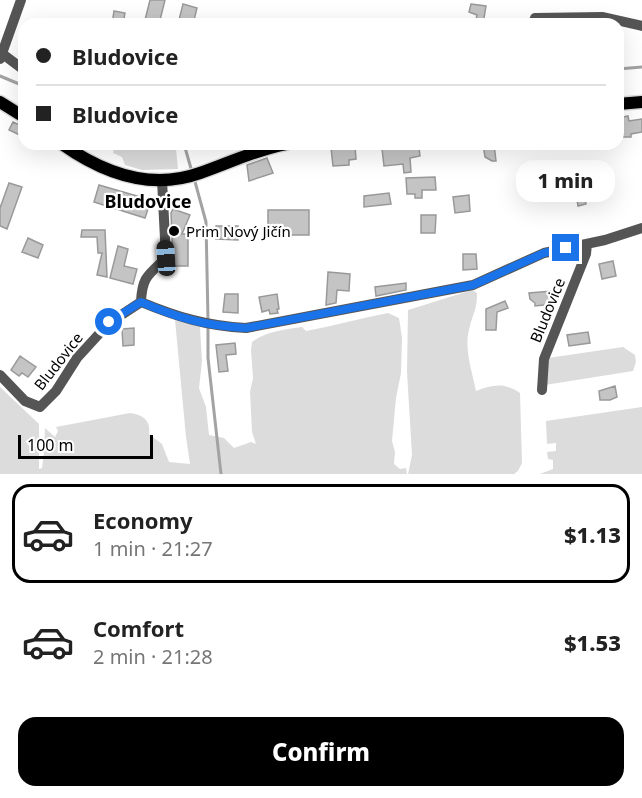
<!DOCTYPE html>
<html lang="en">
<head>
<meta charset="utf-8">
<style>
  body { margin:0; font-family:"Noto Sans",sans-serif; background:#f2f2f2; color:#222; height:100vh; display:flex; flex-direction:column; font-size:22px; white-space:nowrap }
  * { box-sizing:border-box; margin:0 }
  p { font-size:20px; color:#767676 }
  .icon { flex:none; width:33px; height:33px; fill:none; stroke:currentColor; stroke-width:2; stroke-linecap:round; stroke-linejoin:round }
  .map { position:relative; height:474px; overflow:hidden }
  .drawer { display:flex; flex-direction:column; background:#fff; flex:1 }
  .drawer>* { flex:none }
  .guide { position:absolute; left:18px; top:18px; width:606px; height:132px; border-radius:18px; box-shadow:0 6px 24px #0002; display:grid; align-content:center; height:132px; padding:0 18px; background:#fff }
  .scale { position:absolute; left:18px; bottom:15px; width:135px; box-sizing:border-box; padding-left:6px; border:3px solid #000; border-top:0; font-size:16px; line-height:21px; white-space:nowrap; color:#000; -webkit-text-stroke:4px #fff; paint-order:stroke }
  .end { position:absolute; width:27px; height:27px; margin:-14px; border:8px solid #1a73e8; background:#fff; box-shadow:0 0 0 3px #fff }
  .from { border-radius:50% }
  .bubble { position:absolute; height:42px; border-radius:18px; background:#fff; box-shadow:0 6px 24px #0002; font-size:20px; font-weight:800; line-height:42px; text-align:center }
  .car { position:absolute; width:18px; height:36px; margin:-18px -9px; border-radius:8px; box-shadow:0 0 4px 2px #0007; background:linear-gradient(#222 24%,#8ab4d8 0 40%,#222 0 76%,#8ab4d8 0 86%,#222 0) }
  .guide b { display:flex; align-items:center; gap:21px; height:57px; font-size:22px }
  .guide b+b { border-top:2px solid #e0e0e0 }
  .guide i { width:15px; height:15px; background:#222 }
  ul { padding:10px 0 0; list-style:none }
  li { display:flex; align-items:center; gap:18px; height:99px; margin:0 12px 9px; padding:0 6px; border:3px solid transparent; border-radius:18px }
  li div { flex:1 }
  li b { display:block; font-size:22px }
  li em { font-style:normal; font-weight:800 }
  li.selected { border-color:#000 }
  li>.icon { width:54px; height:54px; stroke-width:1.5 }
  .action { display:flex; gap:12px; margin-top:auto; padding:12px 18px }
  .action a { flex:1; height:69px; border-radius:18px; background:#000; color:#fff; font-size:24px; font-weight:800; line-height:69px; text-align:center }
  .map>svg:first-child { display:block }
  .green { fill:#dcdcdc }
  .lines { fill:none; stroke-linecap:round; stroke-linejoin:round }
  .stream { stroke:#a3a3a3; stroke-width:3 }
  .building { fill:#c4c4c4; stroke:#999; stroke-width:1.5 }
  .major-casing { stroke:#dbdbdb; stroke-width:15 }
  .minor { stroke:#555; stroke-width:10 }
  .major { stroke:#000; stroke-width:12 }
  .route { stroke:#1a73e8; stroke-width:8 }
  .poi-dot { fill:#000; stroke:#fff; stroke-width:2 }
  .labels { text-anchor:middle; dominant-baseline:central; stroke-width:4.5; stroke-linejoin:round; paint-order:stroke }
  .poi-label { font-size:15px; fill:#000; stroke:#fff; text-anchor:start }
  .street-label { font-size:15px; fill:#000; stroke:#fff }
  .quarter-label { font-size:18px; font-weight:bold; fill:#000; stroke:#fff }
</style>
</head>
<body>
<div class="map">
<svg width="642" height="474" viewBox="0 0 642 474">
  <rect width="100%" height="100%" fill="#fff"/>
  <path class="green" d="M115 144H171L176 149 178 169 142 170 125 165 122 157 113 153Z
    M472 290 477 293C477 309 474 311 470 326 463 347 472 370 476 391 492 385 504 382 520 393L522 463 518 471 514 474H408L412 455 407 372 408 310Z
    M388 313 399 318 402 338 401 373 396 398 392 441 395 452 394 464 400 469 406 468 407 474H0V387L39 424V469L42 468 44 452 47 449 44 448 45 428 55 437 58 431 56 427 130 413C143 415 151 420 149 434L162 444 169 462 190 464 186 437 175 320 200 327 202 361 199 388 206 407 209 435 224 438 234 448 251 442 256 444 252 432 250 392 253 378 251 350 252 342C264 332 286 329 302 327L306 331C334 326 361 318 388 313Z
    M623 347 635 355 636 362 633 371 545 385 548 358Z
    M642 407V474H540L553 469V460L548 459 547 452 556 451V443L547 444 546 421Z"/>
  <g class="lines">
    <path class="stream" d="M618 69 642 67
      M0 76 24 86
      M184 144 192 172
      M194 178 206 222 208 320
      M208 326V358L221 474"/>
  </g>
  <path class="building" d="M150 0H165L159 24 145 20Z
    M183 4 197 8 193 24H178Z
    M471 4 486 6 483 24H475L477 15 469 12Z
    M114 11 125 13 123 24H112Z
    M628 116 629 121 642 119V132L631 134V137H618V118Z
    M13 122 24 127V137L9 130Z
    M483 144H494L496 161H492L485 157Z
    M355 146 356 159 349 160V165L333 166 331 148Z
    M415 146 416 148H419L420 156 410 158 411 172 404 173 403 164 384 166 382 149Z
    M267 158 273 173 249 181 247 165Z
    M584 171 587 183 582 184 586 204 578 206 577 200 573 201 570 187 567 188 564 175Z
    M435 177 436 190H422V198H415V194H407L406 178Z
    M9 183 22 187 7 229 0 226V208Z
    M99 185 151 200 145 218 94 202Z
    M389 193 391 204 364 207V196Z
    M469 195 470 211 455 213 453 197Z
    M173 209 190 215 182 234H188V266H169L173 258 171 213Z
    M268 210H309V235H268Z
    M421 215H436L435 233H421Z
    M216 226H238V240L216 239Z
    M82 230H105L107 277 97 275 102 253H98L97 237H81Z
    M28 238 43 245 38 258 22 252Z
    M118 246 128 249 124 266 137 269 133 284 110 278Z
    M463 254H476L477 269 463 270Z
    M613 261 616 276 602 279 599 264Z
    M328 272 350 274 349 291 337 290 336 303 326 305Z
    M406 283V290L376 296 375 287Z
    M552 291 553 304 535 306V303L530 299 529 293Z
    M225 294H238V313L223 312Z
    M277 294 279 309H277L278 313 270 314 269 310 262 312 259 297Z
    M505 301 508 308 497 312 496 330H486V309Z
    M134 328V345L123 346 122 329Z
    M588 332 590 343 569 346 567 335Z
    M235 343 236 354 226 355 228 371 219 372 216 345Z
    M20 356 36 367 28 377 22 373 19 376 11 370Z
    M615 386 617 397 610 400H600L599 391Z"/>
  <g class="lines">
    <defs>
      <path id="major" d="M0 102 24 117
        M618 104 642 102
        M62 144C103 173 150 191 200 173 229 163 255 150 286 144"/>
    </defs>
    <use href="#major" class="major-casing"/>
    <path class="minor" d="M533 24 535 18 603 17 642 26
      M0 52 24 70
      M0 59 21 0
      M141 302C177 317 207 326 246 328L473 285 544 253 605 240 642 228
      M141 302C142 277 148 275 166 258L162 180
      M0 375 25 401 40 407 56 391 77 358 109 323 141 302
      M542 390 544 359 586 254 587 244"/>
    <use href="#major" class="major"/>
  </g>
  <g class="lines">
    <path class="route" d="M109 322 141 302C178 318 206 326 246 328L473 285 544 253 566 248"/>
  </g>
  <circle class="poi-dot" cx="174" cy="231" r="6"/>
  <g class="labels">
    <g class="poi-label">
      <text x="186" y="231">Prim Nový Jičín</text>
    </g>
    <g class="street-label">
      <text transform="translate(547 310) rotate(-68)">Bludovice</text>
      <text transform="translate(58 361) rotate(-52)">Bludovice</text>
    </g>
    <g class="quarter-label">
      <text x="148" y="201">Bludovice</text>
    </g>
  </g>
</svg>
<div class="scale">100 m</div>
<i class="end from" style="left:109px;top:322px"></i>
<i class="end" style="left:566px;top:248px"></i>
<div class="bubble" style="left:516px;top:160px;width:99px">1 min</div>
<i class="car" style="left:166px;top:258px;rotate:356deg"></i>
<div class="guide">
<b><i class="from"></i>Bludovice</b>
<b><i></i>Bludovice</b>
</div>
</div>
<section class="drawer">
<ul>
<li class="selected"><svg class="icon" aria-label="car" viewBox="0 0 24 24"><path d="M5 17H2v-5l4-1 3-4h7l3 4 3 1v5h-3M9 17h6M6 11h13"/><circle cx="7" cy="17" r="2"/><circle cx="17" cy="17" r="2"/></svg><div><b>Economy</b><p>1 min · 21:27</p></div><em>$1.13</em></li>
<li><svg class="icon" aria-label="car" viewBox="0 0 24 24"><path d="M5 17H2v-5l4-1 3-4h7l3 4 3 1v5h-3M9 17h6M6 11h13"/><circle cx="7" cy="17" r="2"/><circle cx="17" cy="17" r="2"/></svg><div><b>Comfort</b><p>2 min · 21:28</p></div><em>$1.53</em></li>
</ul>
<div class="action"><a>Confirm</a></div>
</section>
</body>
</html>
